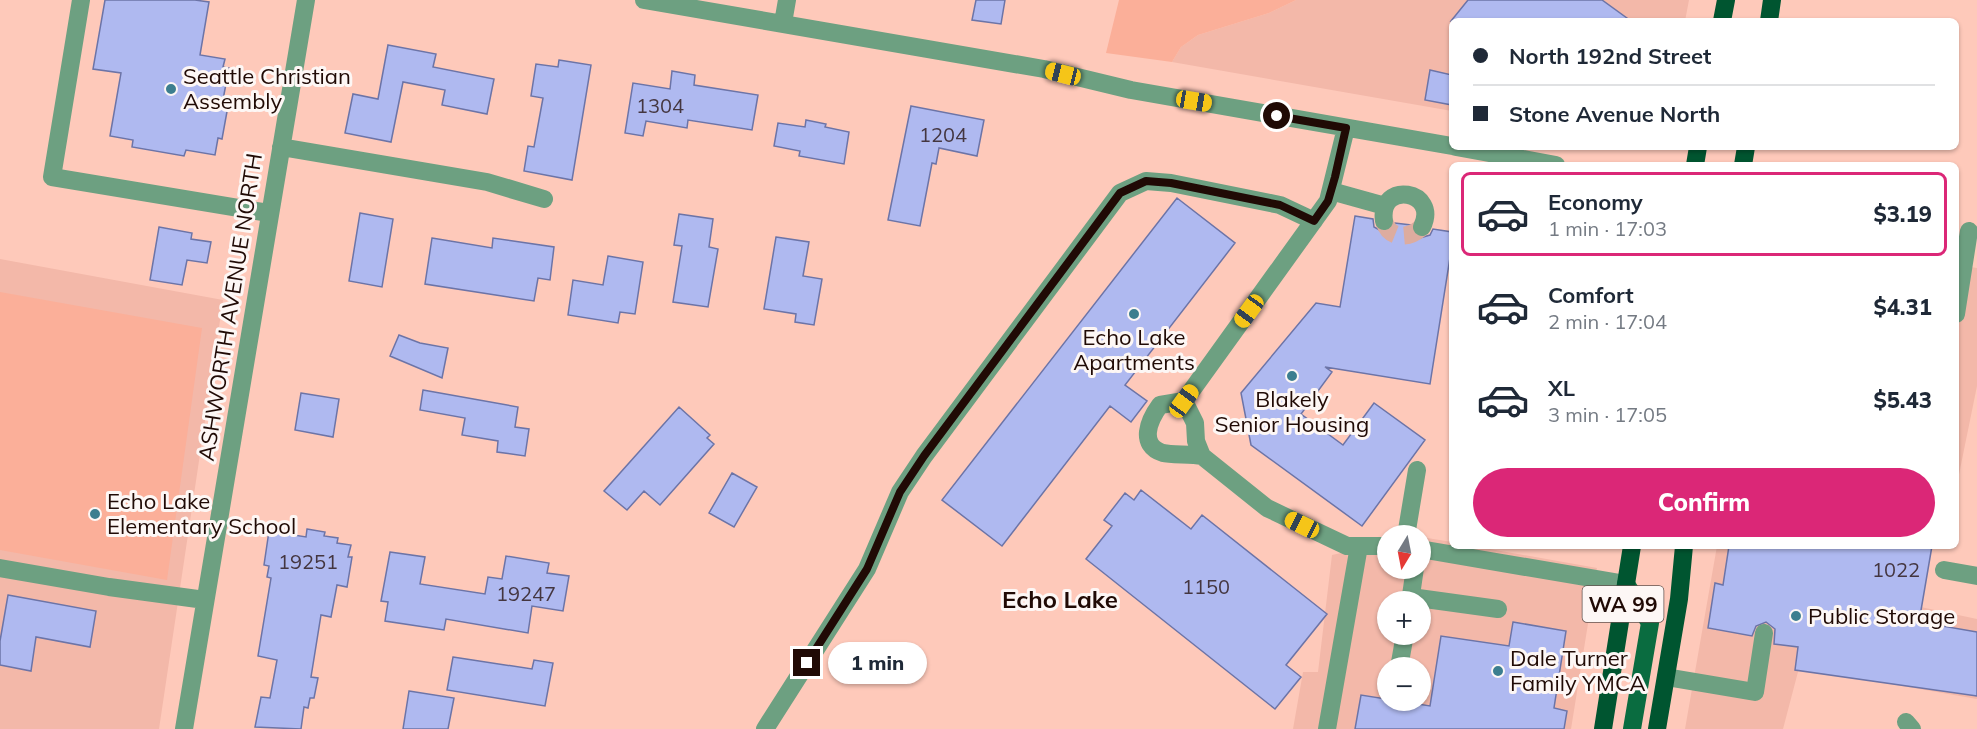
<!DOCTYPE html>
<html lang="en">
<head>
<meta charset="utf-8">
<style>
  body { margin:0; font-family:Mulish,sans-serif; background:#f6f6f7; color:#1f2937; height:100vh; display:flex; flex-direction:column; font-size:22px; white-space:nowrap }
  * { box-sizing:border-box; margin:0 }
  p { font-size:20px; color:#747a83 }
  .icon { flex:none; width:33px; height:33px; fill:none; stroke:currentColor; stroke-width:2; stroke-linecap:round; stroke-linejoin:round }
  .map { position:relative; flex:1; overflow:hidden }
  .side { position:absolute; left:1449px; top:162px; width:510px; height:387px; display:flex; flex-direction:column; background:#fff; border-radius:9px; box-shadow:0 2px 4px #0004 }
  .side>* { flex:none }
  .banner { position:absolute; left:1449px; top:18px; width:510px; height:132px; border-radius:9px; box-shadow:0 2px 4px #0004; display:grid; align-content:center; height:132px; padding:0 24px; background:#fff }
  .needle { width:39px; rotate:190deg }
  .tools { position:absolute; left:1377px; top:525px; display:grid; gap:12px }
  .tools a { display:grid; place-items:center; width:54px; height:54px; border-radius:50%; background:#fff; box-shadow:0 2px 4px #0004; font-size:30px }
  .end { position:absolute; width:27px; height:27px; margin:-14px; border:8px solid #200a05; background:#fff; box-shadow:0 0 0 3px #fff }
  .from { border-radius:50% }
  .bubble { position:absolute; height:42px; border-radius:21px; background:#fff; box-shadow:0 2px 4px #0004; font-size:20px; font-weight:800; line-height:42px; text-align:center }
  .car { position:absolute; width:18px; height:36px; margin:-18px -9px; border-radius:8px; box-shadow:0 0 4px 2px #0007; background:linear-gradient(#f5c518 24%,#345 0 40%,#f5c518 0 76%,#345 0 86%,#f5c518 0) }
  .banner b { display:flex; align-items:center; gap:21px; height:57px; font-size:22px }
  .banner b+b { border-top:2px solid #e0e1e3 }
  .banner i { width:15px; height:15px; background:#1f2937 }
  ul { padding:10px 0 0; list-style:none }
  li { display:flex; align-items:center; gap:18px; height:84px; margin:0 12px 9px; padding:0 12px; border:3px solid transparent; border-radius:9px }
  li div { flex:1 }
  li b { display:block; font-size:22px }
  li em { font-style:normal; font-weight:800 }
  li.active { border-color:#db2777 }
  li>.icon { width:54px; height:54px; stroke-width:1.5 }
  .primary-button { display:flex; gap:12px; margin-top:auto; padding:12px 24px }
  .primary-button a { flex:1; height:69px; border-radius:36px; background:#db2777; color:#fff; font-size:24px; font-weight:800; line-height:69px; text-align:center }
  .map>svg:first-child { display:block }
  .built { fill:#f3b8a9; fill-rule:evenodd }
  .green { fill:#fbaf99 }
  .building { fill:#afb9f0; stroke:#6c74a7; stroke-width:1.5 }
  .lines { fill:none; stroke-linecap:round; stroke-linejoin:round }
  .minor-tunnel { stroke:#ddac9f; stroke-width:18; stroke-dasharray:18 9; stroke-linecap:butt }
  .minor { stroke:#6da081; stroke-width:18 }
  .major { stroke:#0a6c40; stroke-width:18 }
  .highway { stroke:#005530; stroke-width:18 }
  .route { stroke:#200a05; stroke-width:8 }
  .poi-dot { fill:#3c7e8f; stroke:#fdf7f5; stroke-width:2 }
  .labels { text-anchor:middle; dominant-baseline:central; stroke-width:6; stroke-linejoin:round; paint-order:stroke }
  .number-label { font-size:20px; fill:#443640 }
  .shield { fill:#fdf7f5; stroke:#62514d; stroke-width:1.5 }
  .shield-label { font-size:21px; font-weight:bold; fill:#200a05 }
  .poi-label { font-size:22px; fill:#200a05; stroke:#fdf7f5; text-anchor:start }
  .street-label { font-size:22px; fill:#200a05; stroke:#fdf7f5 }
  .neighbourhood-label { font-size:24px; font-weight:bold; fill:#200a05; stroke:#fdf7f5 }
</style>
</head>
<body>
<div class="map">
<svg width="1977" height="729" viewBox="0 0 1977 729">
  <rect width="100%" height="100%" fill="#fec9ba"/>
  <path class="built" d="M1296 0H1689L1685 21H1452V111L1172 62 1181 47 1198 35 1269 13Z
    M0 259 223 300 159 729H0Z
    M1956 265 1977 268V386L1956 489Z
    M1421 537 1452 542V546H1473L1597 568 1571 729H1293L1303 672H1318L1332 555 1387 543 1388 568H1420ZM1388 602H1420V634H1388ZM1388 668H1420V700H1388Z
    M1717 546H1862L1855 593 1977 619V699L1799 668 1783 729H1685Z"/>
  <path class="green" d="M1119 0H1296L1269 13 1198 35 1181 47 1172 62 1106 53Z
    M0 292 202 328 167 580 0 550Z"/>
  <path class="building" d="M105 0H195L209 2 200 55 225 59 223 67 229 68 222 105 228 106 222 139 218 138 215 155 186 150 184 156 132 147 133 140 110 136 121 73 93 69Z
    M976 0H1005L1001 24 972 20Z
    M1468 0H1602L1631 21H1451Z
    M388 45 436 54 433 67 494 79 487 114 442 105 445 90 403 82 391 142 345 133 353 94 378 99Z
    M559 60 591 65 572 180 524 171 528 146 534 147 543 98 531 96 536 64 558 67Z
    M1430 70 1452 75V105L1425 100Z
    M672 71 695 75 694 85 758 95 752 130 688 120 687 128 646 121 643 136 625 133 633 83 670 89Z
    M911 106 984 120 977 156 939 148 936 164 932 163 920 226 888 220Z
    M806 120 826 124 825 127 849 132 844 164 799 156 800 151 774 146 778 123 805 127Z
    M1177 198 1235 243 1125 385 1147 401 1131 422 1110 406 1002 546 942 500Z
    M360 213 393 219 382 287 349 281Z
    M679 214 713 219 709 247 718 249 708 307 673 302 682 246 674 245Z
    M1355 216 1373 219 1374 227 1383 232 1390 231 1395 223 1411 225 1414 235 1420 238 1430 235 1433 229 1452 232V245L1430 384 1325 367 1332 372 1301 414 1343 445 1374 403 1425 440 1362 526 1251 445 1241 393 1316 303 1340 307Z
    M159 227 192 233 191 239 211 242 207 263 187 260 182 285 150 280Z
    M776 237 809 242 803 276 822 279 814 325 795 322 796 314 764 309Z
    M432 238 492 248 493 238 554 247 550 280 538 278 534 301 425 284Z
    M608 256 643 262 635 314 620 312 618 323 568 315 573 280 603 285Z
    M399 335 420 343 448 348 442 378 390 356Z
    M423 390 518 407 515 427 529 429 525 456 497 452 498 441 462 435 465 418 420 410Z
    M301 393 339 399 333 437 295 430Z
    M679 407 710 435 707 438 714 444 660 505 644 491 627 510 604 491Z
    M732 473 757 487 734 527 709 513Z
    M1141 490 1191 529 1202 515 1327 614 1286 665 1301 677 1275 709 1086 559 1112 526 1104 520 1125 493 1134 500Z
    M307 529 325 532 324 536 338 538 337 543 351 545 348 557H352L347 587 337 585 331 617 321 615 311 677 318 678 314 698H310L308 708 304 707 301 729 255 727 261 697 270 698 277 660 258 656 271 578 267 577 269 566 264 565 269 531 306 537Z
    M1729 546H1932L1919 622 1977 632V696L1795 670 1798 647 1774 644 1775 629 1766 622 1756 626 1752 636 1708 628 1715 583 1723 585Z
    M390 552 425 557 420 584 485 594 488 577 502 579 506 556 549 563 547 573 569 576 563 611 532 606 528 633 446 619 444 630 385 621 388 602 381 601Z
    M8 595 96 611 90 647 36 637 31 671 0 665V641Z
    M1513 622 1566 631 1554 708 1567 711 1564 729H1355L1361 695 1430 706 1441 636 1509 646Z
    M453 657 532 669 534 660 553 663 545 706 447 690Z
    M409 691 454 698 448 729H403Z"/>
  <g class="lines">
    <path class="minor-tunnel" d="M1384 221C1390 240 1409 239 1422 227"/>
    <path class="minor" d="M81 0 52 177 269 213
      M644 0 1044 69 1131 90 1452 146
      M783 23 787 0
      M281 147 487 182 544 199
      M1456 147 1556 165
      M1331 191 1385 206
      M1384 221C1378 180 1440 190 1422 227
      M1956 314 1969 231
      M1184 401 1195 423 1196 441 1202 456 1267 508 1347 546H1388
      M1202 456C1191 454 1171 455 1163 453 1138 445 1149 420 1160 405L1184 401 1328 201 1346 128
      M1406 536 1417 470
      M1420 549 1626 584
      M0 568 109 587 205 600
      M1944 570 1977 576
      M1411 597 1498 609
      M1410 602 1415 568
      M1399 668 1405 634
      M1666 677 1755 692 1764 633
      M1906 722 1912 729
      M184 729C224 486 264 243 306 0
      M765 729 867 569 900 492 924 456 1120 193 1146 181 1171 183 1280 205 1314 221
      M1327 729 1359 546"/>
    <path class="major" d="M1626 584 1650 623 1632 729"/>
    <path class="highway" d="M1722 21 1726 0
      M1769 21 1772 0
      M1695 165 1698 147
      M1743 165 1746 147
      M1603 729 1632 546
      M1657 729 1679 599 1684 546"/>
  </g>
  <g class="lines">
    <path class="route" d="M807 663 867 569 900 492 924 456 1120 193 1146 181 1171 183 1280 205 1314 221 1328 201 1335 177 1346 128 1277 116"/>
  </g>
  <g class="poi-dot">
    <circle cx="171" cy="89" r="6"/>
    <circle cx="1134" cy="314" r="6"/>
    <circle cx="1292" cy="376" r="6"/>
    <circle cx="95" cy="514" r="6"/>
    <circle cx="1796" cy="616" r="6"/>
    <circle cx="1498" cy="671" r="6"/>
  </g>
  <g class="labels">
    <g class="number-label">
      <text x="660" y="105">1304</text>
      <text x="943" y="134">1204</text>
      <text x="308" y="561">19251</text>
      <text x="1896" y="569">1022</text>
      <text x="1206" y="586">1150</text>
      <text x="526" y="593">19247</text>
    </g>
    <rect class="shield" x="1582.5" y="586" width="81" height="36" rx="4.5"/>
    <g class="shield-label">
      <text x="1623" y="604">WA 99</text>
    </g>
    <g class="poi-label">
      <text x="183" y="76">Seattle Christian<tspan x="183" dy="25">Assembly</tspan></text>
      <text x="1134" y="337" text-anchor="middle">Echo Lake<tspan x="1134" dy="25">Apartments</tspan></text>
      <text x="1292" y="399" text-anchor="middle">Blakely<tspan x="1292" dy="25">Senior Housing</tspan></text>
      <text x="107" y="501">Echo Lake<tspan x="107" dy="25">Elementary School</tspan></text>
      <text x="1808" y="616">Public Storage</text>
      <text x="1510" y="658">Dale Turner<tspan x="1510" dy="25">Family YMCA</tspan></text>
    </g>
    <g class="street-label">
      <text transform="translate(230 307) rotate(-81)">ASHWORTH AVENUE NORTH</text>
    </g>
    <g class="neighbourhood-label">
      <text x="1060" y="599">Echo Lake</text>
    </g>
  </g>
</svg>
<div class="tools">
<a><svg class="needle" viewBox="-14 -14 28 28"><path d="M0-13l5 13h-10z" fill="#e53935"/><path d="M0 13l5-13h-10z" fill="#747a83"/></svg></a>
<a>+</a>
<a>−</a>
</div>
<i class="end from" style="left:1277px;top:116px"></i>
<i class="end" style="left:807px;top:663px"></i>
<div class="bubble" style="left:828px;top:642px;width:99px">1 min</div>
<i class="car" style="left:1063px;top:74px;rotate:284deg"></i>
<i class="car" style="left:1194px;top:101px;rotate:100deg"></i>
<i class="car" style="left:1249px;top:311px;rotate:216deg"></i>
<i class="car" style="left:1184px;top:401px;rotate:36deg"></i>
<i class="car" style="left:1302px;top:525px;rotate:296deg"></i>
<div class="banner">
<b><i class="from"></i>North 192nd Street</b>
<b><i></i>Stone Avenue North</b>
</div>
<section class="side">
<ul>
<li class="active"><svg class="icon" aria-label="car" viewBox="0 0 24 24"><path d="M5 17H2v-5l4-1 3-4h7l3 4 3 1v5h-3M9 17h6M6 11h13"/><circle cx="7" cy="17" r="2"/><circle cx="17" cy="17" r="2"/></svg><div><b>Economy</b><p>1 min · 17:03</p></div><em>$3.19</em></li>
<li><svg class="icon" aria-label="car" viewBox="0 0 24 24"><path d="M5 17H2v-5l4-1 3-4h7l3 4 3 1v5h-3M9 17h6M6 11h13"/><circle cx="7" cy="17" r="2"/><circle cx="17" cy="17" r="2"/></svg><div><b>Comfort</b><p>2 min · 17:04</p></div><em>$4.31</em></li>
<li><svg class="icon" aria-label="car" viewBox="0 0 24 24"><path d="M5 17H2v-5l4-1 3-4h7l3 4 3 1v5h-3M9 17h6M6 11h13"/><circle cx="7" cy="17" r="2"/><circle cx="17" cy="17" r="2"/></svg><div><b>XL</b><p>3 min · 17:05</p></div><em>$5.43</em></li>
</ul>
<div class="primary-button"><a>Confirm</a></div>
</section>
</div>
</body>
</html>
